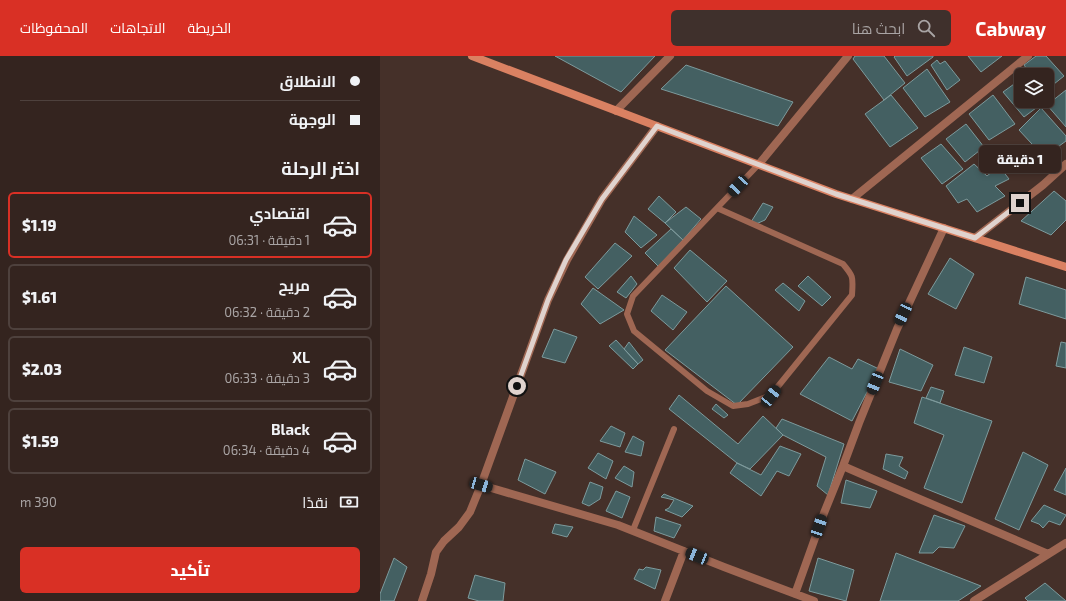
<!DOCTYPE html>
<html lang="ar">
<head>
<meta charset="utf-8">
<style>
  body { margin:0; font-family:"Exo 2",Cairo,sans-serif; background:#3f302c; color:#f1f3f6; direction:rtl; height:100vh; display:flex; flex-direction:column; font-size:15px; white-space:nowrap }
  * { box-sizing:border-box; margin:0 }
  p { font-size:13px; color:#a9a4a4 }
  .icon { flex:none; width:22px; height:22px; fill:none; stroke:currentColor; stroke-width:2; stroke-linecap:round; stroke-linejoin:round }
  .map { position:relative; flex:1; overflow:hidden; direction:ltr }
  .details { display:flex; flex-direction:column; background:#34241f; width:380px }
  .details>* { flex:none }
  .banner { display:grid; align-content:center; height:88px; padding:0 20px; background:#34241f }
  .fabs { position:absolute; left:634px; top:12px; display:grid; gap:8px }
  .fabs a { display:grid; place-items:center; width:40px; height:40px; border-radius:6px; background:#34241f; box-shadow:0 2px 6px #0003,0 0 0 1px #4e413d; font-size:20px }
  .end { position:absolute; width:18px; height:18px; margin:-9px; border:5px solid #e0d3ce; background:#111; box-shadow:0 0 0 2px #111 }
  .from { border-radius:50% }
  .bubble { position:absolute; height:28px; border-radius:6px; background:#34241f; box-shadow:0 2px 6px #0003,0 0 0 1px #4e413d; font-size:13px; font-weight:800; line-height:28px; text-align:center; direction:rtl }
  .car { position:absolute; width:12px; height:24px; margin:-12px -6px; border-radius:5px; box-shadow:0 0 3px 1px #0007; background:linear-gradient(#222 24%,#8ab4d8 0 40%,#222 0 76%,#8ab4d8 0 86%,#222 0) }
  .banner b { display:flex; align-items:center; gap:14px; height:38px; font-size:15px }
  .banner b+b { border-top:1px solid #4e413d }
  .banner i { width:10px; height:10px; background:#f1f3f6 }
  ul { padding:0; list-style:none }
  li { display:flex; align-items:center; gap:12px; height:66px; margin:0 8px 6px; padding:0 12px; border:2px solid #4e413d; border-radius:6px }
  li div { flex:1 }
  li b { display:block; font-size:15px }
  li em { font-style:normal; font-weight:800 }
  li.selected { border-color:#d93025 }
  li>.icon { width:36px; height:36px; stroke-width:1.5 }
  h2 { padding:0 20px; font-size:18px; line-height:48px }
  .pay { display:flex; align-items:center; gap:10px; height:44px; padding:0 20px; font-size:15px }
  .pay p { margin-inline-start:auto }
  .action { display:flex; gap:8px; margin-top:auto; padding:8px 20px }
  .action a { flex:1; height:46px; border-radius:6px; background:#d93025; color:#fff; font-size:16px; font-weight:800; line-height:46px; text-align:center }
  header { display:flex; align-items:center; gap:24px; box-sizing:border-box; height:56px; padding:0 20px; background:#d93025; color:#fff }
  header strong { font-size:19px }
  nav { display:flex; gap:22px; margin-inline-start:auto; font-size:14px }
  .search { width:280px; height:36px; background:#3f302c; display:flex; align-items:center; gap:10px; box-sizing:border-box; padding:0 14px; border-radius:6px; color:#a9a4a4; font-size:15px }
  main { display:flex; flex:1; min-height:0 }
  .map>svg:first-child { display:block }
  .building { fill:#446062; stroke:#7d9a9c }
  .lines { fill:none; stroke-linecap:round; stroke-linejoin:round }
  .lane { stroke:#9f6753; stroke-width:6 }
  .street { stroke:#9f6753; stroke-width:8 }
  .secondary { stroke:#da8162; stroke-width:8 }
  .route { stroke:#e0d3ce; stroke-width:5 }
</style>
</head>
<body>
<header>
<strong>Cabway</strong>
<div class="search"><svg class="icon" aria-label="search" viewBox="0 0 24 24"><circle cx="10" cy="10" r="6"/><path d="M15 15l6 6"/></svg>ابحث هنا</div>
<nav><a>الخريطة</a><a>الاتجاهات</a><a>المحفوظات</a></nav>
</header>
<main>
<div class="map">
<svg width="686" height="545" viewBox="0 0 686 545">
  <rect width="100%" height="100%" fill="#453029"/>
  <path class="building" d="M175 0H275L241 36Z
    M475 0H504L525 27 504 44 473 3Z
    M515 0H553V1L527 20 514 1Z
    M588 0H622L601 16Z
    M656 0H666L684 20 674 28 670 23 667 24V19H651L644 9Z
    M557 4 560 8 565 5 580 24 567 34 551 9Z
    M306 9 413 46 398 70 281 33Z
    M547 13 570 46 545 61 523 32Z
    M641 23V45H663L664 46 644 61 623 36Z
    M686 34V71L667 49Z
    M511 39 538 72 510 91 485 58Z
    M613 39 635 68 609 84 589 58Z
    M661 52 686 80V85L664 101 639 74Z
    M586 68 604 91 585 106 566 83Z
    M561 88 583 113 562 128 541 102Z
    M594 108 607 120 619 110 629 123 615 130 625 140 597 156 587 143 578 147 566 130Z
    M674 135 686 145V164L671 179 641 165Z
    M279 140 296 156 285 167 268 153Z
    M383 147 393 151 385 164 376 168 371 166Z
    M306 151 321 163 303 184 285 167Z
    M254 160 277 179 261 192 245 176Z
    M291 173 303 184 279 211 265 197Z
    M235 187 252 200 218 233 205 221Z
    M310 194 347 225 327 246 294 212Z
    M570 202 594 218 576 253 548 238Z
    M251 220 257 228 246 242 237 236Z
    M428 220 451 241 442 250 418 230Z
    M646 221 686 234V263L639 248Z
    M403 227 425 245 419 255 395 234Z
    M346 230 413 291 357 349 285 294Z
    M213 232 244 254 220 268 201 248Z
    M282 239 307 256 293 274 271 255Z
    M174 273 197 281 185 307 162 301Z
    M236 284 258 308 253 313 229 290Z
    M249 286 263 304 258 308 244 293Z
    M681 286 686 287V312L676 310Z
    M584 291 612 301 604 327 575 319Z
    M520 293 553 309 541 335 509 326Z
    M449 301 472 313 478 303 499 313 472 365 420 338Z
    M551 331 564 335 560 347 546 342Z
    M299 339 358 388 383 360 403 379 370 413 357 407 289 353Z
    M542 341 612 365 582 447 544 432 564 379 534 367Z
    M336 348 348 359 344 362 332 353Z
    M402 363 464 388 448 439 437 430 446 401 403 379 396 372Z
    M231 370 245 377 240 391 220 385Z
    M253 380 264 386 261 400 245 396Z
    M400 390 421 398 409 420 397 415 381 440 350 417 357 407 381 419Z
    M643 396 668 409 639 474 615 463Z
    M218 397 233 405 226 423 208 412Z
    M506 398 523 401 519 410 528 416 525 423 503 413Z
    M145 403 176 416 165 438 138 424Z
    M244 410 254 416 252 431 235 422Z
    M686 412V439L674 434Z
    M466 424 497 435 490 452 461 447Z
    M210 426 223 431 220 443 209 450 202 447Z
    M236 435 250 441 242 462 226 455Z
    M284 438 313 450 302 461 285 454 289 452 294 444 281 441Z
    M664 449 686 459 680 469 669 465 663 472 659 468 651 465Z
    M554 459 585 470 574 492 559 491 553 497H539Z
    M276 461 301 469 294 482 274 475Z
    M175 468 193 471 187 481 172 477Z
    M516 497 601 530 578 545H500Z
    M14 502 27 511 14 545H0V538Z
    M438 502 474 514 466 545 429 535Z
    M266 511 281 514 275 533 254 523 259 513 263 514Z
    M95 519 125 527 123 545H99L88 542Z
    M665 527 686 545H648L645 542Z"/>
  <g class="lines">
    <path class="lane" d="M337 152 463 208C474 221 473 221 472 239L391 339 368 348 353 350 327 335 254 275 247 258 253 240 379 108
      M253 474 294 373"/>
    <path class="street" d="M236 55 290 0
      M379 108 468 0
      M472 143 648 0
      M595 182 663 129 686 108
      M463 410C531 440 600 468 668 498
      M101 429 238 469 344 511 434 545
      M415 538 444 457 463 410 479 367 517 273 564 172
      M42 545 51 518 56 496 64 485 79 471 90 456 101 429 168 244 187 204 222 143 277 70
      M285 545 304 495
      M594 545 686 487"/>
    <path class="secondary" d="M92 0 456 138 686 211"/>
  </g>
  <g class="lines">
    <path class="route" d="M137 330 168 244 186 204 222 143 277 70 456 138 595 182 640 147"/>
  </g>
</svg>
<div class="fabs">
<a><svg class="icon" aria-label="layers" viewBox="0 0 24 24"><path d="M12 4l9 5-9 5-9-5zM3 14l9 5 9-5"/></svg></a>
</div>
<i class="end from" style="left:137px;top:330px"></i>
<i class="end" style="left:640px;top:147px"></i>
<div class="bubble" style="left:599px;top:89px;width:82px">1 دقيقة</div>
<i class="car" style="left:358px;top:130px;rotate:223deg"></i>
<i class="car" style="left:523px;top:258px;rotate:205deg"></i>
<i class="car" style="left:495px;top:327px;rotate:202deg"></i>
<i class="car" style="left:391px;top:340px;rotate:39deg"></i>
<i class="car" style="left:101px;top:429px;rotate:106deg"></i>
<i class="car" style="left:439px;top:470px;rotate:19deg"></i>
<i class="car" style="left:317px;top:500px;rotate:292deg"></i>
</div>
<section class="details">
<div class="banner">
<b><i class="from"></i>الانطلاق</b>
<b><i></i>الوجهة</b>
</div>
<h2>اختر الرحلة</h2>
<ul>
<li class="selected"><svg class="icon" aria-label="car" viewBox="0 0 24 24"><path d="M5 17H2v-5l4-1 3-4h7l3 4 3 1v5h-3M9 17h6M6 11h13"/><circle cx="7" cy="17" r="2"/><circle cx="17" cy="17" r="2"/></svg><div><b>اقتصادي</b><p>1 دقيقة · 06:31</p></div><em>$1.19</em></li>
<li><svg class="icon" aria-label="car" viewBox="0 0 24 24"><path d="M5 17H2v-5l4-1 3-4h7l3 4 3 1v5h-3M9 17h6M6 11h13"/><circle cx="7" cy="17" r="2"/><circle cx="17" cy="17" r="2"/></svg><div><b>مريح</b><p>2 دقيقة · 06:32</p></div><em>$1.61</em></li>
<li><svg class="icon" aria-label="car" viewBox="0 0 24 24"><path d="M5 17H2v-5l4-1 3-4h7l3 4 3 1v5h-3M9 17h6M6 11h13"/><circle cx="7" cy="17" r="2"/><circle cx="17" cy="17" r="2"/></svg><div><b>XL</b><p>3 دقيقة · 06:33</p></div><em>$2.03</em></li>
<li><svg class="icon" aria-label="car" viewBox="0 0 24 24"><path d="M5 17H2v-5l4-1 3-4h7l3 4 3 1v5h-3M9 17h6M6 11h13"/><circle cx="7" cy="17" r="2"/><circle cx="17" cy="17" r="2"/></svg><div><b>Black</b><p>4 دقيقة · 06:34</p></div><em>$1.59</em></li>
</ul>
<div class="pay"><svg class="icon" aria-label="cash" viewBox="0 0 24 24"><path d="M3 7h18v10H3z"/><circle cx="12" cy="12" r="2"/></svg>نقدًا<p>390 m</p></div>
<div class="action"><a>تأكيد</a></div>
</section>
</main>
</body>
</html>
